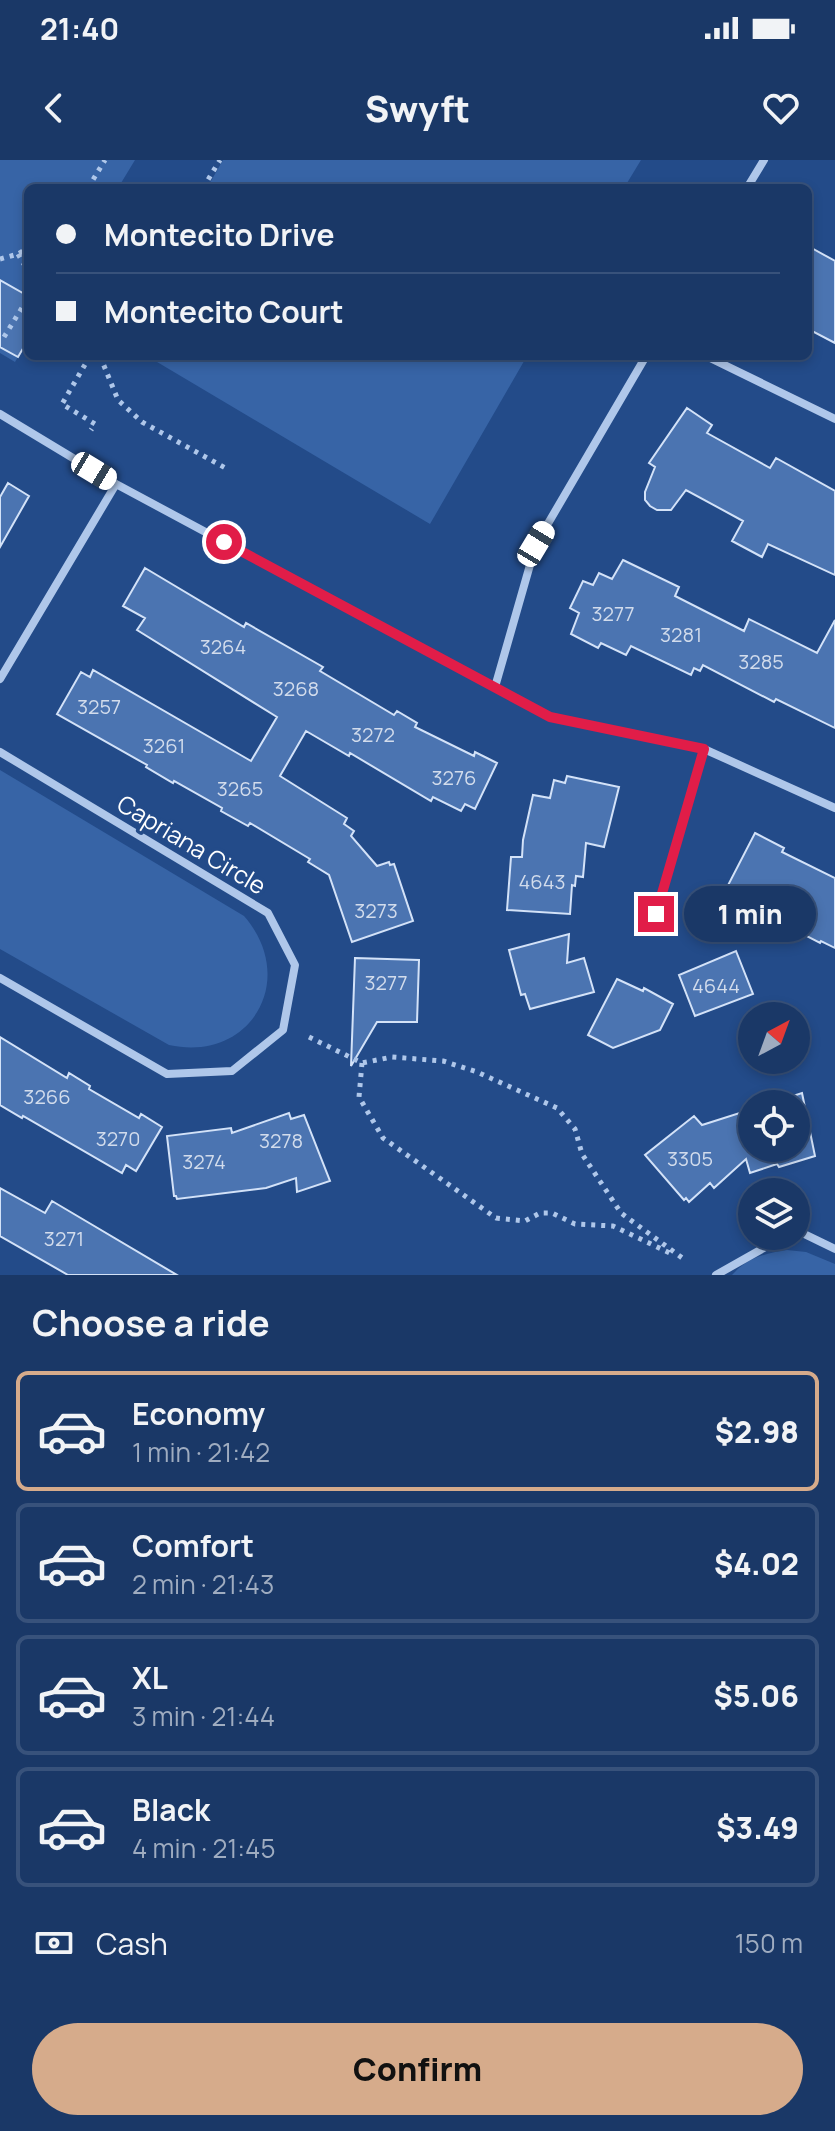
<!DOCTYPE html>
<html lang="en">
<head>
<meta charset="utf-8">
<style>
  body { margin:0; font-family:Manrope,sans-serif; background:#274370; color:#f1f3f6; height:100vh; display:flex; flex-direction:column; font-size:30px; white-space:nowrap }
  * { box-sizing:border-box; margin:0 }
  p { font-size:26px; color:#9facc0 }
  .icon { flex:none; width:44px; height:44px; fill:none; stroke:currentColor; stroke-width:2; stroke-linecap:round; stroke-linejoin:round }
  .map { position:relative; height:1115px; overflow:hidden }
  .drawer { display:flex; flex-direction:column; background:#1a3867; flex:1 }
  .drawer>* { flex:none }
  .guide { position:absolute; left:24px; top:24px; width:788px; height:176px; border-radius:12px; box-shadow:0 4px 12px #0003,0 0 0 2px #38527b; display:grid; align-content:center; height:176px; padding:0 32px; background:#1a3867 }
  .needle { width:52px; rotate:41deg }
  .fabs { position:absolute; left:738px; top:842px; display:grid; gap:16px }
  .fabs a { display:grid; place-items:center; width:72px; height:72px; border-radius:50%; background:#1a3867; box-shadow:0 4px 12px #0003,0 0 0 2px #38527b; font-size:40px }
  .end { position:absolute; width:36px; height:36px; margin:-18px; border:10px solid #e11d48; background:#fff; box-shadow:0 0 0 4px #fff }
  .from { border-radius:50% }
  .bubble { position:absolute; height:56px; border-radius:28px; background:#1a3867; box-shadow:0 4px 12px #0003,0 0 0 2px #38527b; font-size:26px; font-weight:800; line-height:56px; text-align:center }
  .car { position:absolute; width:24px; height:48px; margin:-24px -12px; border-radius:10px; box-shadow:0 0 6px 2px #0007; background:linear-gradient(#fff 24%,#345 0 40%,#fff 0 76%,#345 0 86%,#fff 0) }
  .guide b { display:flex; align-items:center; gap:28px; height:76px; font-size:30px }
  .guide b+b { border-top:2px solid #38527b }
  .guide i { width:20px; height:20px; background:#f1f3f6 }
  ul { padding:0; list-style:none }
  li { display:flex; align-items:center; gap:24px; height:120px; margin:0 16px 12px; padding:0 16px; border:4px solid #38527b; border-radius:12px }
  li div { flex:1 }
  li b { display:block; font-size:30px }
  li em { font-style:normal; font-weight:800 }
  li.selected { border-color:#d6ab8b }
  li>.icon { width:72px; height:72px; stroke-width:1.5 }
  h2 { padding:0 32px; font-size:36px; line-height:96px }
  .pay { display:flex; align-items:center; gap:20px; height:88px; padding:0 32px; font-size:30px }
  .pay p { margin-inline-start:auto }
  .cta { display:flex; gap:16px; margin-top:auto; padding:16px 32px }
  .cta a { flex:1; height:92px; border-radius:48px; background:#d6ab8b; color:#111; font-size:32px; font-weight:800; line-height:92px; text-align:center }
  .status { display:flex; justify-content:space-between; align-items:center; height:56px; padding:0 40px; background:#1a3867; direction:ltr }
  .status svg { height:22px; fill:currentColor }
  header { display:flex; justify-content:space-between; align-items:center; height:104px; padding:0 32px; background:#1a3867; font-size:36px; font-weight:800 }
  .map>svg:first-child { display:block }
  .green { fill:#3764a6 }
  .building { fill:#4b74b1; stroke:#d3e2f8; stroke-width:2 }
  .lines { fill:none; stroke-linecap:round; stroke-linejoin:round }
  .path { stroke:#afc7ea; stroke-width:5; stroke-dasharray:4 6; stroke-linecap:butt }
  .street { stroke:#afc7ea; stroke-width:8 }
  .route { stroke:#e11d48; stroke-width:10 }
  .labels { text-anchor:middle; dominant-baseline:central; stroke-width:7; stroke-linejoin:round; paint-order:stroke }
  .number-label { font-size:20px; fill:#d2dcec }
  .street-label { font-size:24px; fill:#fff; stroke:#234b89 }
</style>
</head>
<body>
<div class="status"><b>21:40</b><svg viewBox="0 0 49 12"><path d="M0 12V9h3v3zM5 12V6h3v6zM10 12V3h3v9zM15 12V0h3v12zM26 1h20v11H26zM47 4h2v5h-2z"/></svg></div>
<header><svg class="icon" aria-label="back" viewBox="0 0 24 24"><path d="M15 5l-7 7 7 7"/></svg>Swyft<svg class="icon" aria-label="heart" viewBox="0 0 24 24"><path d="M12 20l-8-8c-3-5 5-10 8-4 3-6 11-1 8 4z"/></svg></header>
<div class="map">
<svg width="835" height="1115" viewBox="0 0 835 1115">
  <rect width="100%" height="100%" fill="#234b89"/>
  <path class="green" d="M0 0H135L118 28H28V180L15 202 0 193V125L2 121 0 120Z
    M223 0H641L624 28H207Z
    M147 196H527L430 364Z
    M0 610 244 756C299 819 251 903 169 885L0 789Z
    M787 1090 806 1092 835 1104V1115H732C747 1098 766 1093 787 1090Z"/>
  <path class="building" d="M808 86 835 101V183L808 169Z
    M0 120 28 136V180L18 197 0 187Z
    M687 248 712 265 707 273 770 308 776 298 835 331V415L768 384 762 397 732 381 743 361 686 330 671 350H657L650 346 645 340V332L655 307 649 303Z
    M8 323 29 336 0 387V337Z
    M623 400 679 427 675 436 744 471 749 459 817 493 835 460V568L776 539 774 542 703 505 700 511 694 508 691 515 631 486 626 495 601 483 598 488 571 474 579 453 570 448 583 421 593 425 599 413 612 419Z
    M145 408 244 467 246 463 323 507 320 511 394 555 397 551 417 563 415 567 474 596 475 592 497 603 475 649 465 644 461 651 433 637 431 641 350 593 349 596 306 571 280 616 347 658 344 664 354 671 351 676 377 706 389 702 390 705 394 704 413 761 352 782 329 715 308 702 310 699 250 663 248 666 221 651 222 648 174 621 173 623 146 607 147 605 57 554 81 512 90 517 93 510 251 601 277 557 137 470 145 458 123 446Z
    M567 616 619 627 604 687 586 683 583 717 576 716 575 726 572 725 570 754 507 750 511 697H522L523 680 533 635 550 638 554 620 565 623Z
    M755 673 784 688 782 692 835 718V788L821 781 820 783 724 733Z
    M569 774 567 803 584 798 594 832 530 849 525 834 521 835 509 790Z
    M736 791 753 834 695 856 679 815Z
    M355 798 419 800 417 862H377L351 906Z
    M617 819 643 831 644 828 673 844 660 870 613 888 588 875Z
    M0 877 67 918 69 913 90 926 89 929 139 958 141 954 162 967 136 1011 126 1005 122 1013 23 956 22 958 0 945Z
    M802 933 815 996 779 1007 777 1004 750 1013 746 999 714 1028 710 1023 689 1042 686 1038 684 1040 645 995 694 956 702 965 752 949V988H796V944H768Z
    M289 953 291 959 304 955 330 1021 297 1032 296 1018 266 1028 177 1039 176 1036H174L167 976 231 968 232 973Z
    M0 1028 45 1053 52 1041 177 1115H68L0 1076Z"/>
  <g class="lines">
    <path class="path" d="M88 28 105 0
      M203 28 220 0
      M18 94 28 111
      M0 99 18 94 28 88
      M4 177 28 138
      M90 196 62 244 95 264 91 270
      M100 196 118 240 142 262 229 310
      M309 877 362 903 392 897 443 901 477 912 557 948 575 969 582 994 621 1053 685 1100
      M362 903 359 937 383 978 496 1058 525 1061 540 1053H552L575 1064 613 1066 672 1094"/>
    <path class="street" d="M747 28 764 0
      M706 196 835 259
      M0 254 116 324 550 557 704 589 835 648
      M0 519 116 324
      M495 527 536 384 646 196
      M0 592 268 753 295 805 283 870 232 911 167 914 0 818
      M656 754 704 589
      M796 1070 835 1089
      M716 1115 785 1076"/>
  </g>
  <g class="lines">
    <path class="route" d="M224 382 550 557 704 589 656 754"/>
  </g>
  <g class="labels">
    <g class="number-label">
      <text x="613" y="453">3277</text>
      <text x="681" y="474">3281</text>
      <text x="223" y="486">3264</text>
      <text x="761" y="501">3285</text>
      <text x="296" y="528">3268</text>
      <text x="99" y="546">3257</text>
      <text x="373" y="574">3272</text>
      <text x="164" y="585">3261</text>
      <text x="454" y="617">3276</text>
      <text x="240" y="628">3265</text>
      <text x="542" y="721">4643</text>
      <text x="376" y="750">3273</text>
      <text x="386" y="822">3277</text>
      <text x="716" y="825">4644</text>
      <text x="47" y="936">3266</text>
      <text x="118" y="978">3270</text>
      <text x="281" y="980">3278</text>
      <text x="690" y="998">3305</text>
      <text x="204" y="1001">3274</text>
      <text x="64" y="1078">3271</text>
    </g>
    <g class="street-label">
      <text transform="translate(192 684) rotate(31)">Capriana Circle</text>
    </g>
  </g>
</svg>
<div class="fabs">
<a><svg class="needle" viewBox="-14 -14 28 28"><path d="M0-13l5 13h-10z" fill="#e53935"/><path d="M0 13l5-13h-10z" fill="#9facc0"/></svg></a>
<a><svg class="icon" aria-label="locate" viewBox="0 0 24 24"><circle cx="12" cy="12" r="6"/><path d="M12 2v4M12 18v4M2 12h4M18 12h4"/></svg></a>
<a><svg class="icon" aria-label="layers" viewBox="0 0 24 24"><path d="M12 4l9 5-9 5-9-5zM3 14l9 5 9-5"/></svg></a>
</div>
<i class="end from" style="left:224px;top:382px"></i>
<i class="end" style="left:656px;top:754px"></i>
<div class="bubble" style="left:684px;top:726px;width:132px">1 min</div>
<i class="car" style="left:94px;top:311px;rotate:121deg"></i>
<i class="car" style="left:536px;top:384px;rotate:31deg"></i>
<div class="guide">
<b><i class="from"></i>Montecito Drive</b>
<b><i></i>Montecito Court</b>
</div>
</div>
<section class="drawer">
<h2>Choose a ride</h2>
<ul>
<li class="selected"><svg class="icon" aria-label="car" viewBox="0 0 24 24"><path d="M5 17H2v-5l4-1 3-4h7l3 4 3 1v5h-3M9 17h6M6 11h13"/><circle cx="7" cy="17" r="2"/><circle cx="17" cy="17" r="2"/></svg><div><b>Economy</b><p>1 min · 21:42</p></div><em>$2.98</em></li>
<li><svg class="icon" aria-label="car" viewBox="0 0 24 24"><path d="M5 17H2v-5l4-1 3-4h7l3 4 3 1v5h-3M9 17h6M6 11h13"/><circle cx="7" cy="17" r="2"/><circle cx="17" cy="17" r="2"/></svg><div><b>Comfort</b><p>2 min · 21:43</p></div><em>$4.02</em></li>
<li><svg class="icon" aria-label="car" viewBox="0 0 24 24"><path d="M5 17H2v-5l4-1 3-4h7l3 4 3 1v5h-3M9 17h6M6 11h13"/><circle cx="7" cy="17" r="2"/><circle cx="17" cy="17" r="2"/></svg><div><b>XL</b><p>3 min · 21:44</p></div><em>$5.06</em></li>
<li><svg class="icon" aria-label="car" viewBox="0 0 24 24"><path d="M5 17H2v-5l4-1 3-4h7l3 4 3 1v5h-3M9 17h6M6 11h13"/><circle cx="7" cy="17" r="2"/><circle cx="17" cy="17" r="2"/></svg><div><b>Black</b><p>4 min · 21:45</p></div><em>$3.49</em></li>
</ul>
<div class="pay"><svg class="icon" aria-label="cash" viewBox="0 0 24 24"><path d="M3 7h18v10H3z"/><circle cx="12" cy="12" r="2"/></svg>Cash<p>150 m</p></div>
<div class="cta"><a>Confirm</a></div>
</section>
</body>
</html>
